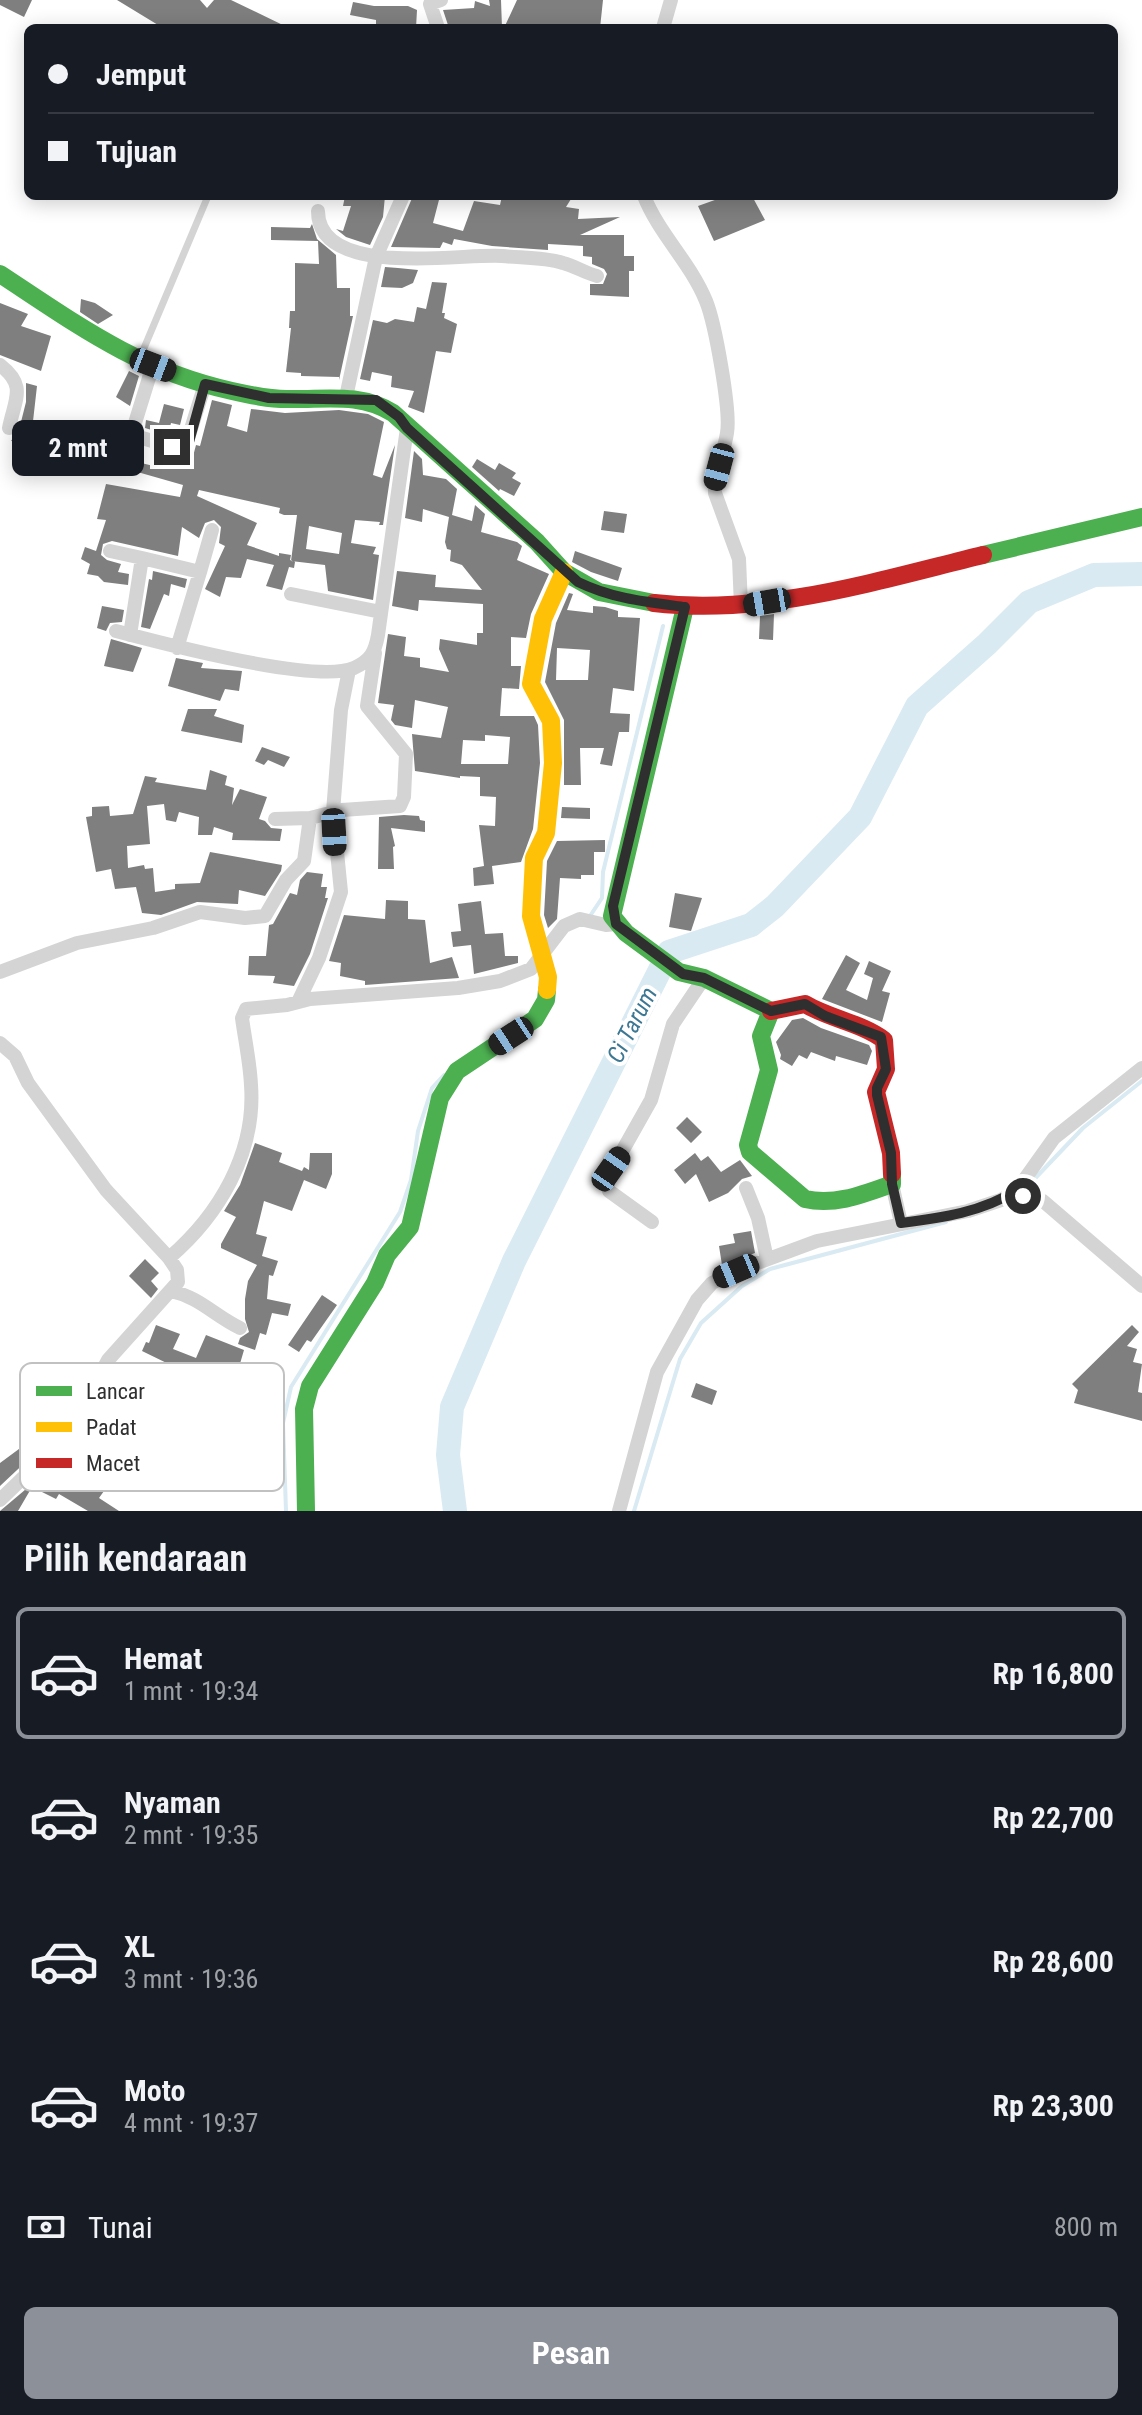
<!DOCTYPE html>
<html lang="id">
<head>
<meta charset="utf-8">
<style>
  body { margin:0; font-family:"Roboto Condensed",sans-serif; background:#20242c; color:#f1f3f6; height:100vh; display:flex; flex-direction:column; font-size:30px; white-space:nowrap }
  * { box-sizing:border-box; margin:0 }
  p { font-size:26px; color:#9ea1a6 }
  .icon { flex:none; width:44px; height:44px; fill:none; stroke:currentColor; stroke-width:2; stroke-linecap:round; stroke-linejoin:round }
  .map { position:relative; height:1511px; overflow:hidden }
  .panel { display:flex; flex-direction:column; background:#171b24; flex:1 }
  .panel>* { flex:none }
  .hud { position:absolute; left:24px; top:24px; width:1094px; height:176px; border-radius:12px; box-shadow:0 4px 20px #0003; display:grid; align-content:center; height:176px; padding:0 24px; background:#171b24 }
  .end { position:absolute; width:36px; height:36px; margin:-18px; border:10px solid #2f2f2f; background:#fff; box-shadow:0 0 0 4px #fff }
  .from { border-radius:50% }
  .bubble { position:absolute; height:56px; border-radius:12px; background:#171b24; box-shadow:0 4px 20px #0003; font-size:26px; font-weight:700; line-height:56px; text-align:center }
  .car { position:absolute; width:24px; height:48px; margin:-24px -12px; border-radius:10px; box-shadow:0 0 6px 2px #0007; background:linear-gradient(#222 24%,#8ab4d8 0 40%,#222 0 76%,#8ab4d8 0 86%,#222 0) }
  .hud b { display:flex; align-items:center; gap:28px; height:76px; font-size:30px }
  .hud b+b { border-top:2px solid #363941 }
  .hud i { width:20px; height:20px; background:#f1f3f6 }
  ul { padding:0; list-style:none }
  li { display:flex; align-items:center; gap:24px; height:132px; margin:0 16px 12px; padding:0 8px; border:4px solid transparent; border-radius:12px }
  li div { flex:1 }
  li b { display:block; font-size:30px }
  li em { font-style:normal; font-weight:700 }
  li.on { border-color:#8c9099 }
  li>.icon { width:72px; height:72px; stroke-width:1.5 }
  h2 { padding:0 24px; font-size:36px; line-height:96px }
  .pay { display:flex; align-items:center; gap:20px; height:88px; padding:0 24px; font-size:30px }
  .pay p { margin-inline-start:auto }
  .button { display:flex; gap:16px; margin-top:auto; padding:16px 24px }
  .button a { flex:1; height:92px; border-radius:12px; background:#8c9099; color:#fff; font-size:32px; font-weight:700; line-height:92px; text-align:center }
  .map>svg:first-child { display:block }
  .lines { fill:none; stroke-linecap:round; stroke-linejoin:round }
  .stream { stroke:#d9eaf2; stroke-width:4 }
  .river { stroke:#d9eaf2; stroke-width:24 }
  .building { fill:#7f7f7f; fill-rule:evenodd }
  .lane { stroke:#d4d4d4; stroke-width:7 }
  .street { stroke:#d4d4d4; stroke-width:14 }
  .fast { stroke:#4caf50; stroke-width:18 }
  .slow { stroke:#ffc107; stroke-width:18 }
  .jam { stroke:#c62828; stroke-width:18 }
  .route { stroke:#2f2f2f; stroke-width:10 }
  .labels { text-anchor:middle; dominant-baseline:central; stroke-width:8; stroke-linejoin:round; paint-order:stroke }
  .water-label { font-size:24px; font-style:italic; fill:#3c7793; stroke:#fff }
  .key { fill:#fff; stroke:#c1c1c1; stroke-width:2 }
  .key-label { font-size:22px; fill:#2f2f2f }
</style>
</head>
<body>
<div class="map">
<svg width="1142" height="1511" viewBox="0 0 1142 1511">
  <rect width="100%" height="100%" fill="#fff"/>
  <g class="lines">
    <path class="stream" d="M590 916 602 898 603 872 663 626
      M1024 1190 1083 1128 1142 1081
      M286 1511 283 1423 291 1387 400 1212 411 1180 418 1131 432 1088 444 1075
      M634 1511 680 1359 701 1323 742 1286 770 1269 946 1222"/>
    <path class="river" d="M455 1511 448 1455 452 1407 514 1261 669 952 751 925 775 906 860 817 917 706 987 644 1029 602 1094 575 1142 574"/>
  </g>
  <path class="building" d="M0 0H32L24 17 0 5Z
    M117 0H200L207 8 214 0H231L289 28H163Z
    M489 0H501L502 28 448 25 443 10 474 8 475 1 490 6Z
    M517 0H603L600 28H504Z
    M353 2 374 6H408L417 10 416 28H376V20L350 15Z
    M345 196H385L383 217 370 245 346 237 336 229 343 231 351 206H343Z
    M413 196H440L433 223 463 231 474 201 500 205 502 196H563L571 199 566 207 579 209 578 219 620 217 580 235H624V256H634V271H629V297L590 295V284H603L607 274 604 269 592 264V257L583 256V246L548 244V250L492 246 454 239 452 245 443 242 440 248 391 247Z
    M726 196H752L765 220 714 241 698 206Z
    M312 224 317 239 336 255 337 288H350V316H353L339 380V377L301 376V373L286 372 291 328H289L290 311H295V263L319 264 318 241 271 240V227L310 228Z
    M385 267 398 268 418 270 413 283 402 288 381 287Z
    M432 282 447 283 442 313H445L444 318 457 324 451 353 436 351 424 413 408 407 414 391 391 387 392 376 372 372 370 381 360 379 373 320 387 323 395 319 414 322 417 307 426 309Z
    M81 299 95 303 113 315 98 324 80 312Z
    M0 303 28 314 21 326 51 336 41 371 0 355Z
    M129 371 139 376 130 406 116 397Z
    M26 383 37 386 32 430 49 432 47 445 11 441 19 430 26 402Z
    M212 400 232 405 227 426 247 432 251 409 285 413 339 410 368 414 384 422 373 475 382 478 395 445 383 525H379L380 522 355 520 351 543 376 547 373 554 379 555 373 600 328 591 325 565 291 561 297 515H284L279 513 280 508 199 490 197 496 257 523 247 545 279 556V553L291 555 290 560 295 562 294 568 289 567 282 590 266 586 274 565 247 559 241 578 226 577 220 597 205 589 225 546 219 543 221 527 214 520 205 523 199 538 182 527 178 556 112 541 103 544 101 555 107 560 121 564 118 572 129 574 128 585 104 582 98 576 87 574 90 564 81 559 85 547 96 551 106 520 97 519 106 484 180 497 183 485 134 471 137 462 162 468 166 456 191 464 196 445 200 446ZM309 526 342 533 339 554 306 549Z
    M164 404 184 409 180 425 171 423 168 435 145 428 146 420 159 423Z
    M103 423 125 430 126 439 139 447 128 469 113 465 116 459 109 453 115 440 103 436Z
    M414 451 422 459 423 475 446 479 457 489 452 515 472 521 475 505 485 514 481 532 517 542 522 546 517 560 549 574 531 614 526 638 511 637V666H521L519 689 502 688 500 716H534L538 725 540 763 533 829 521 862 492 866 494 884 474 886 473 868 484 866 479 825 495 826 496 797 480 796V777L460 776V778L415 771 412 734 441 738 448 707 415 700 412 728 395 725 391 720 394 705 378 703 388 634 406 637 404 656 420 658V667L449 672 439 649 440 639 477 645V633H483V604L419 600 418 611 392 606 397 571 436 575 435 587 482 590 462 565 450 561 451 550 447 549 445 542 449 517 423 509 422 522 405 518ZM485 735 510 737 508 764H461L463 740 485 741Z
    M477 459 495 470 499 463 516 473 512 478 521 483 514 496 500 489 499 491 472 467Z
    M604 511 627 514 624 533 601 530Z
    M575 551 622 568 618 581 591 572 572 562Z
    M153 571 187 579 185 588 171 584 169 596 164 594 150 629 141 627 149 579 152 580Z
    M569 593 573 594 567 610 593 613V606L605 607 618 611V617L640 618 634 691 613 688 610 713 630 714 629 732H619L612 766 600 764 604 748H580L581 785H564V720L545 682 556 623ZM557 648 590 650 588 680H556Z
    M102 606 124 610 122 622 110 623 106 631 97 628Z
    M774 614 773 640 759 639 760 616Z
    M111 639 142 648 133 672 104 666Z
    M176 658 203 663 201 668 242 671 239 691 225 689 220 701 168 686Z
    M188 709H217L214 716 244 725 242 743 181 731Z
    M262 747 290 757 284 767 268 760 264 765 255 761Z
    M210 770 227 776 225 785 234 788 232 805 240 789 267 797 259 819 265 821 271 828 282 829 280 841 232 840 233 833 214 827 212 835H198L199 817 179 812 176 822 166 820 164 804 147 806 150 844 127 846 128 868 144 865 145 869 153 868 155 892 175 889V884L200 883 210 852 282 865 281 871 265 896 239 890 238 904 197 902 161 915 142 913 136 887 115 889 111 869 96 872 86 817 92 816V807L109 806 110 816 133 814 145 776 157 778 155 782 206 790Z
    M562 807 590 808V819L561 818Z
    M404 815 419 816 420 820 425 821V832L391 828 395 846 393 847 394 869H378L379 817Z
    M605 840V852H594V875H581V879L560 878 557 919 548 928 544 915 547 861 557 841Z
    M307 872 323 874 321 887H327L325 898H328L310 954 294 986 273 983 275 976 248 975 249 956H266L269 925 273 924 290 893 297 895 300 880Z
    M675 893 702 898 691 931 669 927Z
    M386 900 408 901V919L425 920 430 963 452 957 459 978 365 985V981L340 976 341 963 329 961 344 915 385 919Z
    M481 901 485 934 503 933 505 956H518V963L474 974 471 945 453 947 451 932 461 931 458 904Z
    M846 955 860 963 846 990 867 1000 873 978 864 974 869 961 891 971 882 991 890 993 882 1022 822 999Z
    M803 1018 821 1028 869 1045 872 1051 867 1065 836 1056 835 1061 811 1052 807 1059 799 1055 792 1066 780 1059 781 1055 776 1042 792 1020Z
    M687 1117 702 1132 691 1143 676 1128Z
    M255 1143 282 1153 279 1162 302 1171 304 1167 309 1170 310 1153H332V1174L326 1189 304 1180 292 1211 264 1201 256 1234 267 1237 262 1256 278 1261 273 1276 269 1275 267 1299 291 1304 288 1316 272 1313 266 1335 260 1333 255 1350 238 1344 240 1338 249 1332 245 1319V1299L248 1281 257 1265 221 1248V1244L236 1217 224 1211 240 1185Z
    M695 1153 701 1161 708 1156 721 1172 740 1160 752 1176 742 1179 728 1193 709 1202 696 1174 685 1184 674 1170Z
    M751 1231 755 1253 722 1265 719 1246 735 1243 733 1234Z
    M145 1259 159 1273 151 1281 158 1289 151 1298 129 1276Z
    M322 1295 337 1305 311 1342 307 1340 299 1352 288 1345Z
    M156 1325 180 1334 173 1349 196 1358 206 1335 244 1350 237 1374 216 1368 207 1391 234 1403 223 1428 211 1423 209 1432 188 1430 193 1394 212 1375 184 1364 181 1370 142 1351 146 1342 149 1343Z
    M1132 1325 1139 1332 1127 1346 1137 1349 1133 1362 1142 1364 1138 1392 1142 1393V1421L1074 1403 1078 1390 1072 1384Z
    M696 1383 717 1391 712 1405 691 1397Z
    M42 1432 49 1440 0 1486V1463Z
    M45 1473 81 1490 86 1483 104 1491 99 1498 119 1511H88L59 1494 56 1499 32 1487 18 1511H0Z"/>
  <g class="lines">
    <path class="lane" d="M139 360 208 196"/>
    <path class="street" d="M438 28 430 4 441 0
      M663 28 671 0
      M644 196C659 234 690 262 706 301 715 323 731 411 727 433 724 453 714 473 715 493L739 559 741 606
      M318 211C318 279 461 253 502 256 522 258 544 257 563 263 575 266 585 273 597 276
      M0 365C27 386 15 398 9 428
      M153 365 135 423V434L139 437 172 447 186 445 205 384
      M346 397 376 257 403 196
      M110 551 142 558 130 635
      M142 558 200 572 212 530
      M291 594 381 612
      M116 631C161 643 315 684 354 668 371 660 375 652 378 635L407 428
      M177 648 200 572
      M275 819 310 818
      M0 972 77 943 153 928 200 912 245 918 265 916 286 880 304 861 310 818 342 810 400 806 404 797 406 754 367 706 375 653
      M299 1000 319 958 341 892 333 812 341 710 349 670
      M0 1043 15 1056 28 1083 106 1190 169 1258C219 1215 256 1153 251 1085 250 1063 245 1040 242 1018L246 1009 287 1005 310 999 458 988 500 981 531 969 564 926 580 919 606 925 616 924
      M892 1184 901 1223
      M746 1188 758 1218 767 1259
      M1017 1190 1023 1196 1043 1201 1142 1286
      M652 1222 609 1191 606 1180 651 1100 673 1024 704 978
      M171 1291C199 1297 215 1316 240 1328
      M0 1500 28 1473 61 1450 108 1360 178 1282 177 1270 169 1258
      M619 1511 657 1372 697 1300 712 1283 736 1271 817 1241 968 1211 1001 1200 1017 1190 1054 1138 1142 1068"/>
    <path class="fast" d="M0 274C79 326 138 370 232 391 250 395 268 399 287 399 325 400 359 392 393 413L537 542 564 572 599 592 654 603
      M983 555 1142 517
      M685 607 612 916 626 933 679 972 704 978 771 1011 761 1036 769 1070 748 1145 750 1152 805 1199C835 1206 864 1194 892 1184V1174
      M306 1511 304 1409 310 1386 375 1283 387 1255 410 1227 440 1098 457 1071 535 1019 546 1000 547 990"/>
    <path class="slow" d="M547 990 548 977 531 916 534 858 546 833 553 763 551 721 531 684 543 619 564 572"/>
    <path class="jam" d="M654 603C765 616 876 581 983 555
      M771 1011 805 1004C830 1019 862 1023 884 1040L886 1069 876 1092 891 1153 892 1174"/>
  </g>
  <g class="lines">
    <path class="route" d="M172 447H181L189 442 205 384 269 398 376 400 399 417 407 428 578 582C613 599 647 602 685 607L613 906 616 924 683 974 704 978 771 1011 805 1004 825 1016 881 1037 886 1069 877 1088V1095L891 1153 892 1184 901 1223C941 1218 983 1212 1017 1190L1023 1196"/>
  </g>
  <g class="labels">
    <g class="water-label">
      <text transform="translate(632 1025) rotate(-63)">Ci Tarum</text>
    </g>
  </g>
  <rect x="20" y="1363" width="264" height="128" rx="12" class="key"/>
  <rect x="36" y="1386" width="36" height="10" fill="#4caf50"/>
  <rect x="36" y="1422" width="36" height="10" fill="#ffc107"/>
  <rect x="36" y="1458" width="36" height="10" fill="#c62828"/>
  <g class="key-label">
    <text x="86" y="1399">Lancar</text>
    <text x="86" y="1435">Padat</text>
    <text x="86" y="1471">Macet</text>
  </g>
</svg>
<i class="end from" style="left:1023px;top:1196px"></i>
<i class="end" style="left:172px;top:447px"></i>
<div class="bubble" style="left:12px;top:420px;width:132px">2 mnt</div>
<i class="car" style="left:153px;top:365px;rotate:111deg"></i>
<i class="car" style="left:719px;top:467px;rotate:195deg"></i>
<i class="car" style="left:767px;top:602px;rotate:260deg"></i>
<i class="car" style="left:334px;top:832px;rotate:177deg"></i>
<i class="car" style="left:511px;top:1036px;rotate:237deg"></i>
<i class="car" style="left:611px;top:1169px;rotate:35deg"></i>
<i class="car" style="left:736px;top:1271px;rotate:247deg"></i>
<div class="hud">
<b><i class="from"></i>Jemput</b>
<b><i></i>Tujuan</b>
</div>
</div>
<section class="panel">
<h2>Pilih kendaraan</h2>
<ul>
<li class="on"><svg class="icon" aria-label="car" viewBox="0 0 24 24"><path d="M5 17H2v-5l4-1 3-4h7l3 4 3 1v5h-3M9 17h6M6 11h13"/><circle cx="7" cy="17" r="2"/><circle cx="17" cy="17" r="2"/></svg><div><b>Hemat</b><p>1 mnt · 19:34</p></div><em>Rp 16,800</em></li>
<li><svg class="icon" aria-label="car" viewBox="0 0 24 24"><path d="M5 17H2v-5l4-1 3-4h7l3 4 3 1v5h-3M9 17h6M6 11h13"/><circle cx="7" cy="17" r="2"/><circle cx="17" cy="17" r="2"/></svg><div><b>Nyaman</b><p>2 mnt · 19:35</p></div><em>Rp 22,700</em></li>
<li><svg class="icon" aria-label="car" viewBox="0 0 24 24"><path d="M5 17H2v-5l4-1 3-4h7l3 4 3 1v5h-3M9 17h6M6 11h13"/><circle cx="7" cy="17" r="2"/><circle cx="17" cy="17" r="2"/></svg><div><b>XL</b><p>3 mnt · 19:36</p></div><em>Rp 28,600</em></li>
<li><svg class="icon" aria-label="car" viewBox="0 0 24 24"><path d="M5 17H2v-5l4-1 3-4h7l3 4 3 1v5h-3M9 17h6M6 11h13"/><circle cx="7" cy="17" r="2"/><circle cx="17" cy="17" r="2"/></svg><div><b>Moto</b><p>4 mnt · 19:37</p></div><em>Rp 23,300</em></li>
</ul>
<div class="pay"><svg class="icon" aria-label="cash" viewBox="0 0 24 24"><path d="M3 7h18v10H3z"/><circle cx="12" cy="12" r="2"/></svg>Tunai<p>800 m</p></div>
<div class="button"><a>Pesan</a></div>
</section>
</body>
</html>
